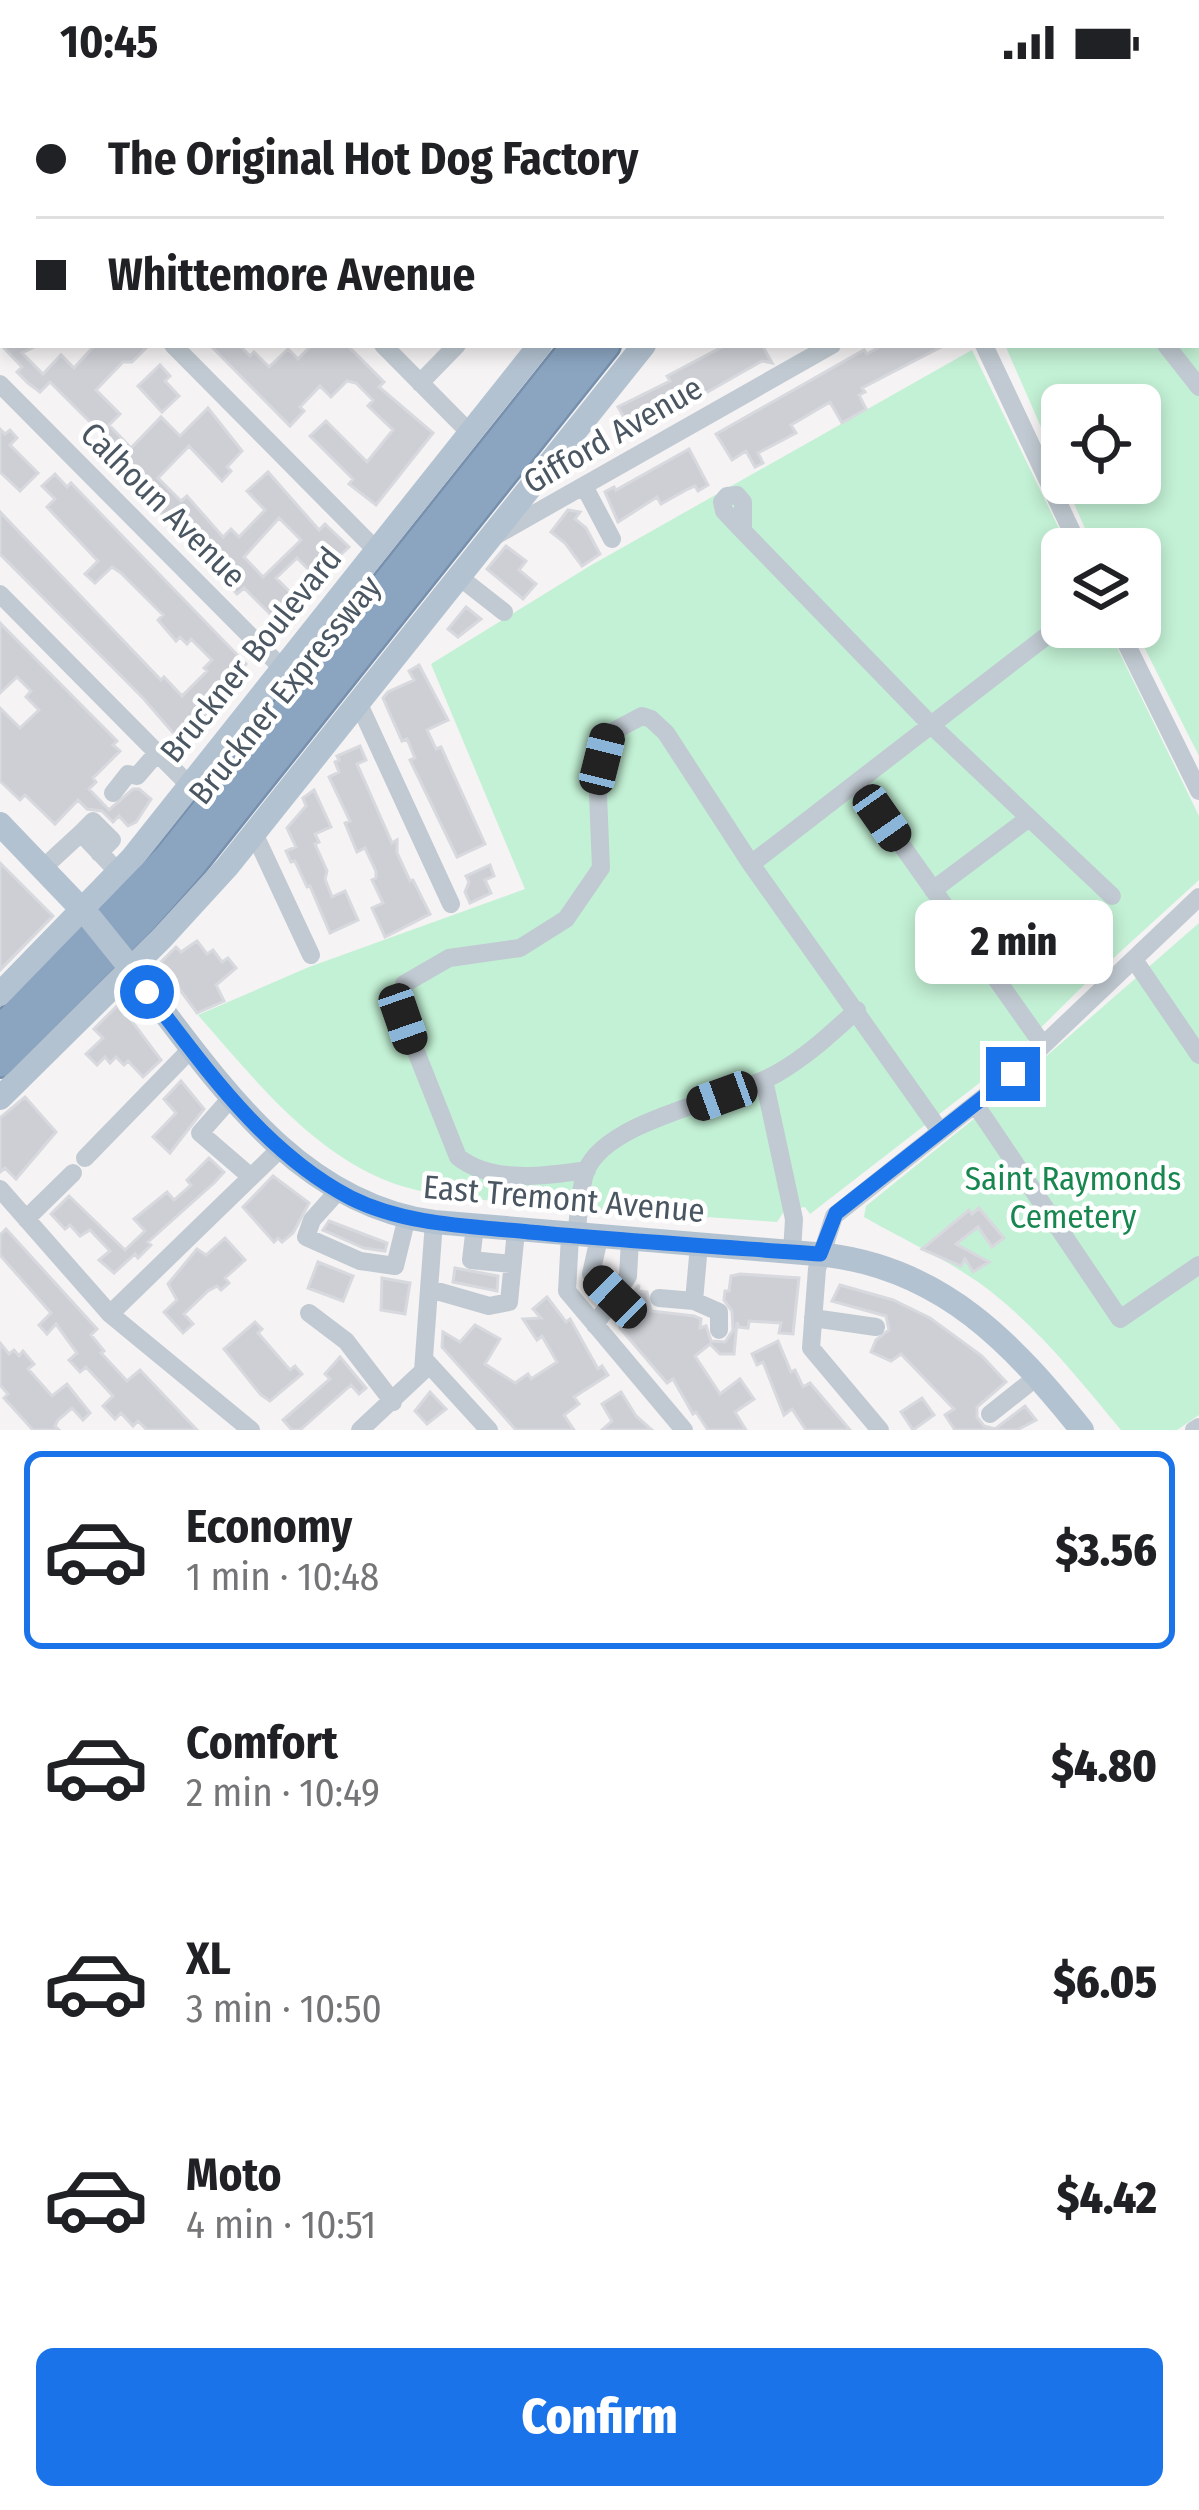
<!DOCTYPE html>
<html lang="en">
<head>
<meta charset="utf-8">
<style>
  body { margin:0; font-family:"Fira Sans Condensed",sans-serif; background:#f6f6f6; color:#202124; height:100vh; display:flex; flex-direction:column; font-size:45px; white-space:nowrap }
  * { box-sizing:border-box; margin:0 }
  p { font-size:39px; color:#757577 }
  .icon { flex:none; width:66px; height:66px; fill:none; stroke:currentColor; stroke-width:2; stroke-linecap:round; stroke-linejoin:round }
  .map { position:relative; height:1346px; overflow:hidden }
  .panel { display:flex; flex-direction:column; background:#fff; flex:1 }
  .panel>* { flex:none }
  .guide { position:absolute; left:0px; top:0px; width:1200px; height:264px; box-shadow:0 6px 18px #0003; display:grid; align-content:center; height:264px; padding:0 36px; background:#fff }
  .controls { position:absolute; left:1041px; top:300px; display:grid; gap:24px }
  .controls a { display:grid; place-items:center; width:120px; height:120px; border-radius:18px; background:#fff; box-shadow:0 6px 18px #0003; font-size:60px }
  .end { position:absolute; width:54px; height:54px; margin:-27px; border:15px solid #1a73e8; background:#fff; box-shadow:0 0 0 6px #fff }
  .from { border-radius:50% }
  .bubble { position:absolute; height:84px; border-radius:18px; background:#fff; box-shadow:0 6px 18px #0003; font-size:39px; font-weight:800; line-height:84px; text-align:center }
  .car { position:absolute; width:36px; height:72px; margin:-36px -18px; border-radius:15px; box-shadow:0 0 9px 3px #0007; background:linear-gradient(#222 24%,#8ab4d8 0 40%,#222 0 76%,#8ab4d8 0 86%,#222 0) }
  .guide b { display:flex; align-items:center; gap:42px; height:114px; font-size:45px }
  .guide b+b { border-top:3px solid #e0e0e0 }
  .guide i { width:30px; height:30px; background:#202124 }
  ul { padding:21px 0 0; list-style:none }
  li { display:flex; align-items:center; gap:36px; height:198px; margin:0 24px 18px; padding:0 12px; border:6px solid transparent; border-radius:18px }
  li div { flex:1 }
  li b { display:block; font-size:45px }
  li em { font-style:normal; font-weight:800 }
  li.selected { border-color:#1a73e8 }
  li>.icon { width:108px; height:108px; stroke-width:1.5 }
  .button { display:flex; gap:24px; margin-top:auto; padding:24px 36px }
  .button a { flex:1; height:138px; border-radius:18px; background:#1a73e8; color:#fff; font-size:48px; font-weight:800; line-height:138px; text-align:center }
  .status { display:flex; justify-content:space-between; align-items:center; height:84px; padding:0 60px; background:#fff; direction:ltr }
  .status svg { height:33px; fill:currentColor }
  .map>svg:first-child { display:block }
  .green { fill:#c3f1d5 }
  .building { fill:#cdcfd5; stroke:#d7d9de; stroke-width:3; fill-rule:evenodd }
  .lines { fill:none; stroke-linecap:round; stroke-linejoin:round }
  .highway-casing { stroke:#7690ad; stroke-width:32 }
  .minor { stroke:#c1cad2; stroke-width:18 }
  .major { stroke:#b3c2d1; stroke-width:24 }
  .highway { stroke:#8ba5c1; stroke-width:27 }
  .major-bridge { stroke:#b3c2d1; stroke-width:24 }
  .route { stroke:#1a73e8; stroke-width:15 }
  .labels { text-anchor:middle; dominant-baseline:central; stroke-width:9; stroke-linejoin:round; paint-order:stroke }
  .street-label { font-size:33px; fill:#4a5661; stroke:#fff }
  .park-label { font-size:33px; fill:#17864f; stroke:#fff }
</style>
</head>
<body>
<div class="status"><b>10:45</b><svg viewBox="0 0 49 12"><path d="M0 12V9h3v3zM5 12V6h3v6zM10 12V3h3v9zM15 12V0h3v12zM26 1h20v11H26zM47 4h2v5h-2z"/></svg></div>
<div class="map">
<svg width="1199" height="1346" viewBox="0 0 1199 1346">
  <rect width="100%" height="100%" fill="#f5f3f3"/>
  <path class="green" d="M1197 110 1199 112V672L1134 543H1140V465H1094L1065 399H1140V321H1062V391L1005 261H1197Z
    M972 266 1069 465H1062V543H1107L1199 732V796L1085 900 1004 980 810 1130 805 1123 785 1126 777 1138 592 1125 590 1116 575 1114 572 1123C518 1117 457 1118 405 1103 318 1077 256 997 198 931L309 883 525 805 431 580 588 483Z
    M1199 839V1331L1177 1346H1121C1078 1294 1033 1237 978 1198 942 1173 901 1154 864 1133L866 1122 980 1030Z"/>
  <path class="building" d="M1 261H38L22 269 43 290 61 271 74 284 95 261H149L132 278H123L96 306 120 330 109 341 131 364 161 333 180 352 208 324 242 367 227 383 231 387 222 397 189 362 158 394 181 417 187 412 223 453 231 445 239 453 265 426 247 407 268 388 319 446 325 440 349 463 316 493 297 474 276 494 302 520 281 541 244 504 237 510 215 486 224 477 208 460 200 468 132 400 138 395 116 373 111 378 95 362 105 353 50 298 40 308 28 299 17 288 22 283ZM279 434 301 456 263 493 244 473Z
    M210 261H239L250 272 254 268 269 283 288 265 298 275 312 261H347L384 298 379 303 433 349 376 421 349 400 353 395 310 352 326 337 367 378 393 346 368 322 373 316 356 299 347 297 331 313 320 302 300 323 304 327 290 342Z
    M726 261H762L772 279 762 277 683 322 681 318 654 333 656 336 634 351 618 323 670 297 667 292Z
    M883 261H945L862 304 865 308 859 311 866 325 842 339 830 318 791 341 796 349 758 369 763 379 755 383 746 367 732 376 716 350 864 266 867 270Z
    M160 281 170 292 165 297 179 312 162 328 138 302Z
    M0 345 5 350 10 346 17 354 10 361 38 389 20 407 0 388Z
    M689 365 708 401 698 407 695 402 686 406 661 420 657 413 618 438 605 408 614 403 616 406Z
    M55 390 67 403 71 399 246 580 223 604 226 607 181 658 143 614 0 470V428L161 596 164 593 182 612 207 587 204 584 212 576 191 555 187 560 180 553 176 557 158 536 163 531 121 489 112 483 95 499 85 490 98 477 47 423 55 415 42 402Z
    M568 426 580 428 575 435 586 444 600 470 582 482 565 459 551 448Z
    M506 462 526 477 519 486 536 500 523 515 487 485Z
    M466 523 481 535 458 553 448 545Z
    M0 539 117 657 113 661 120 667 93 694 96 698 89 705 109 726 133 705H139L151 715 136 738 128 742 119 732 113 738 102 727 87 725 78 716 55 740 25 711 20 716 0 697V624L20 644 39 626 26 613 31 607 17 593 0 609Z
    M419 581 448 636 427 646 436 665 441 663 485 760 457 773 410 676 415 674 407 655 402 657 383 614 388 608 414 596 409 587Z
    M360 662 366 676 357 680 392 759 397 756V769L410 797 413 796 430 830 385 853 372 824 383 819 372 796 376 794V787L365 764 357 768 345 739 350 737 329 693 339 688 335 678 339 676 337 672Z
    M314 706 331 743 315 750 319 758 315 760 327 787 325 795 332 813 345 807 358 836 330 849 310 802 307 803 295 777 291 778 286 767 296 763 287 744 306 722 303 714Z
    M0 779 53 832 0 886Z
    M490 781 494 792 485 796 491 809 470 819 465 808 469 798 466 792Z
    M197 857 207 870 213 866 222 878 228 874 236 884 216 901 224 917 197 929 160 879 176 863 181 868Z
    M119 920 161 976 143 993 128 977 124 981 116 973 110 979 105 973 97 981 86 970 103 954 94 945Z
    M181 997 204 1025 170 1069 153 1053 176 1029 164 1015Z
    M25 1013 56 1048 16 1095 5 1084 0 1088V1034Z
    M209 1074 224 1088 215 1098 148 1158 151 1161 138 1174 135 1170 114 1189 99 1176 110 1167 90 1146 80 1152 70 1141 65 1145 51 1130 69 1112 125 1166 145 1147 134 1135 167 1108 174 1116 191 1101 187 1096Z
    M273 1092 309 1119 293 1149 282 1158 278 1154 274 1158 243 1123Z
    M979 1124 1004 1154 992 1163 978 1143 956 1160 989 1178 973 1188 965 1175 961 1182 922 1165 969 1126 972 1130Z
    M329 1137 387 1159 385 1167 364 1164 323 1146Z
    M6 1145 97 1245 91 1251 104 1267 101 1269 127 1297 140 1286 197 1346H147L138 1337 133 1342 121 1329 115 1335 103 1322 113 1312 86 1283 80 1288 69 1276 77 1269 56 1240 47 1250 39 1241 51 1229 0 1171V1151Z
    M225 1154 245 1176 225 1194 229 1199 221 1206 217 1202 208 1207 184 1230 193 1240 183 1249 164 1228 177 1216 168 1200 197 1165 206 1171Z
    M318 1178 353 1192 343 1217 308 1204Z
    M455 1184 498 1192 497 1207 453 1198Z
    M740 1190 799 1194 793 1250 779 1249 781 1239 749 1237 748 1244 739 1243 737 1238 734 1270H720L710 1260 695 1272 720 1310 740 1295 754 1315 735 1328 746 1346H708L696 1328 693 1330 673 1295 667 1299 620 1244 621 1226 639 1201 638 1207 647 1208 651 1227 694 1232 701 1235 700 1244 706 1242 711 1257 725 1258 733 1246 732 1227 724 1216 725 1207H729L731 1192Z
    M382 1194 410 1199 405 1230 381 1226Z
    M840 1201 893 1216 930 1234 982 1272 1006 1298 977 1323V1333L984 1342 995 1345 1025 1322 1036 1336 1017 1346H955L945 1331 954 1325 901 1270 891 1277 871 1268 876 1256 889 1246 886 1232 832 1217Z
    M547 1213 566 1238 570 1235 598 1285 602 1282 608 1291 574 1313 579 1320 564 1331 574 1346H516L442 1263 443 1248 460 1258 475 1241 500 1255 485 1280 515 1299 528 1290 531 1295 557 1278 542 1252 537 1256 523 1235 541 1234 533 1225Z
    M255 1238 262 1245 258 1249 290 1286 295 1282 302 1290 270 1317 261 1311 224 1265Z
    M778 1257 791 1288 795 1286 803 1303 810 1299 850 1346H806L792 1325 784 1331 763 1278 757 1281 752 1270Z
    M0 1259 9 1270 14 1266 19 1272 23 1267 34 1280 28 1285 52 1312 67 1300 90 1329 83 1336 72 1324 58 1336 55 1342 59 1346H33L4 1314 8 1310 0 1301Z
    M340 1273 366 1304 359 1310 351 1301 300 1346H292L283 1336 330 1295 325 1290Z
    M430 1308 446 1325 427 1340 415 1327Z
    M621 1308 636 1332 652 1346H602L612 1337 602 1320Z
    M922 1314 934 1331 913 1346 901 1328Z"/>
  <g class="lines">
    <defs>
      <path id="highway" d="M771 3 774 0
        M805 3 808 0
        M840 3 844 0
        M1042 3 1097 0
        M1197 100 1199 102
        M0 946 168 773 576 261
        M0 979 144 835 191 782 606 261"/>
    </defs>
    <use href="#highway" class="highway-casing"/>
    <path class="minor" d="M124 0 127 3
      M332 0 335 3
      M545 0 548 3
      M223 3 225 0
      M0 87 3 90
      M0 224 3 221
      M173 261 377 467
      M383 261 470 349
      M984 261 1080 465
      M1166 261 1199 303
      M420 299 457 261
      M0 300 283 585
      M584 402 612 455
      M743 447V418L737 411 727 412 722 418 724 427 743 447 931 641 1112 812
      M495 452 832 261
      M458 492 504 528
      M0 510 190 702
      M1118 543 1199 707
      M358 618 451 820
      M857 698 1043 961
      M113 709 128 690 137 692 157 669
      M81 749 93 737 112 756 99 769
      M254 749 311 871
      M751 780 1062 540
      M43 784 81 749 119 789
      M933 806 1029 734
      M1135 877 1199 971
      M764 996 794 1135 792 1168
      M231 1014 200 1049 251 1093
      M975 1020 1120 1235 1199 1181
      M85 1074 191 965
      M587 1086C546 1092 492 1100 458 1073L403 935 404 900 449 874 520 864 566 835 601 784 598 711 608 650 642 632 651 635 666 649 751 780 940 1047
      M0 1105 110 1230 251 1346
      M339 1106 312 1136 306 1153 360 1177 395 1182 407 1133
      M26 1135 73 1089
      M475 1142 471 1176 511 1180
      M570 1152 567 1207 684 1346
      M576 1152C579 1132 579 1106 586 1087 607 1035 729 1016 776 990 806 973 831 950 857 926
      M599 1154 591 1190 615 1213
      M430 1205 489 1222 509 1218 516 1147
      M659 1214 694 1217 699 1161
      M694 1217 719 1228V1246
      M309 1229 346 1257 393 1318
      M110 1230 282 1063
      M813 1234 876 1243
      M595 1241 628 1192 630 1156
      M425 1276 489 1346
      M990 1330 1038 1292
      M360 1346 423 1287 434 1138
      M880 1346 811 1264 817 1185 834 1132 1013 990 1199 813
      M1194 1346 1199 1343"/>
    <path class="major" d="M745 3 748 0
      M1197 17H1199
      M0 740 91 835
      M124 876C208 982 288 1118 434 1138L827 1171C944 1186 1012 1259 1082 1346
      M0 910 133 773 540 261
      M0 1014 162 854 227 783 644 261"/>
    <use href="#highway" class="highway"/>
    <path class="major-bridge" d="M91 835 124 876"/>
  </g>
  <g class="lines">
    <path class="route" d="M147 908C205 983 264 1069 351 1114 405 1141 470 1142 529 1148 626 1157 723 1163 820 1170L836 1129 1013 990"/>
  </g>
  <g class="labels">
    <g class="street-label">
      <text transform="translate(613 351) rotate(-30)">Gifford Avenue</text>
      <text transform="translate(163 421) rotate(45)">Calhoun Avenue</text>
      <text transform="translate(251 571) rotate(-51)">Bruckner Boulevard</text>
      <text transform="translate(285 606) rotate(-51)">Bruckner Expressway</text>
      <text transform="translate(564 1115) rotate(5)">East Tremont Avenue</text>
    </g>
    <g class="park-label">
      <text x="1073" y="1095">Saint Raymonds<tspan x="1073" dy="38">Cemetery</tspan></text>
    </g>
  </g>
</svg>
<div class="controls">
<a><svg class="icon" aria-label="locate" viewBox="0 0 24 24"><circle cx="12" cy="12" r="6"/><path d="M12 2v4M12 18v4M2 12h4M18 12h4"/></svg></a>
<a><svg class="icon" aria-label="layers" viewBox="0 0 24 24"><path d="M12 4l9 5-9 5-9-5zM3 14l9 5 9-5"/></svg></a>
</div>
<i class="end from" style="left:147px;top:908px"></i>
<i class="end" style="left:1013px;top:990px"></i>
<div class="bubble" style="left:915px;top:816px;width:198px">2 min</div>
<i class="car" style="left:602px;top:675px;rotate:14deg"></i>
<i class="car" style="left:882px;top:734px;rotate:145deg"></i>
<i class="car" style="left:403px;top:935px;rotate:161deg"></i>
<i class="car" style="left:722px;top:1012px;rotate:250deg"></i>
<i class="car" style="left:615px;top:1213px;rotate:314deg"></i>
<div class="guide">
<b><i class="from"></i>The Original Hot Dog Factory</b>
<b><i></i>Whittemore Avenue</b>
</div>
</div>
<section class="panel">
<ul>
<li class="selected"><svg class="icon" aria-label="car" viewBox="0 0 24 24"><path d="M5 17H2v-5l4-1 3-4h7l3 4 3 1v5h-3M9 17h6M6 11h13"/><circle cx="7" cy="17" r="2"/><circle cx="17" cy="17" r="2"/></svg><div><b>Economy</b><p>1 min · 10:48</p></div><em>$3.56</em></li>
<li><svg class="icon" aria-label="car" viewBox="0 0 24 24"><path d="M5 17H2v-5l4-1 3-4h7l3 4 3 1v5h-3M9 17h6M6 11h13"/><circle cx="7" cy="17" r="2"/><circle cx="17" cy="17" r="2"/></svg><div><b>Comfort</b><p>2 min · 10:49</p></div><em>$4.80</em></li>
<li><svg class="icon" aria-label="car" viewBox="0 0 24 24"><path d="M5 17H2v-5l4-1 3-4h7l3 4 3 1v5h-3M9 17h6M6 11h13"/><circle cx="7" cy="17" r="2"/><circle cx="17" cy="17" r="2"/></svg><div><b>XL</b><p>3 min · 10:50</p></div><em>$6.05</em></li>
<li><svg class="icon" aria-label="car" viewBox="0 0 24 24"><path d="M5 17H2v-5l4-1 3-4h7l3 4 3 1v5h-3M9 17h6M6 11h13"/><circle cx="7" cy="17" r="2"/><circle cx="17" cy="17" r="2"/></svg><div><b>Moto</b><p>4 min · 10:51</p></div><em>$4.42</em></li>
</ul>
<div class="button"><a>Confirm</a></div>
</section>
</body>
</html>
